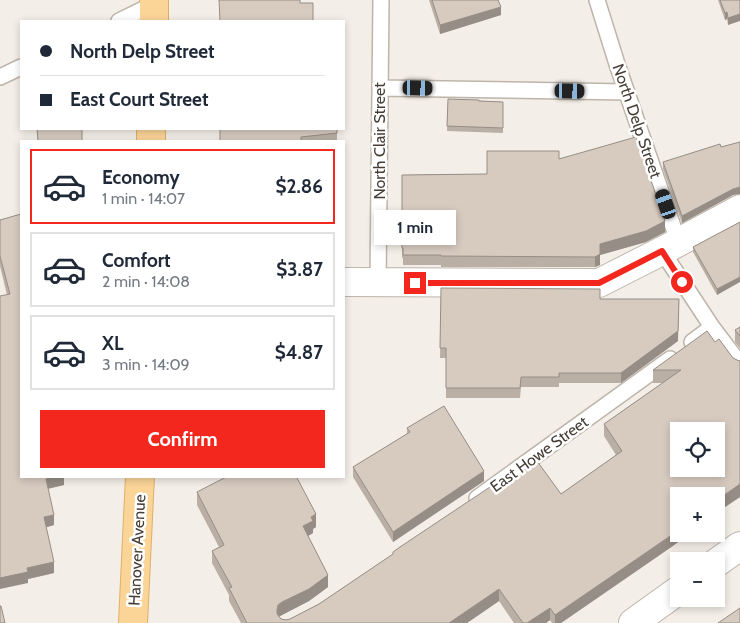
<!DOCTYPE html>
<html lang="en">
<head>
<meta charset="utf-8">
<style>
  body { margin:0; font-family:Cabin,sans-serif; background:#f6f6f7; color:#1f2937; height:100vh; display:flex; flex-direction:column; font-size:19px; white-space:nowrap }
  * { box-sizing:border-box; margin:0 }
  p { font-size:16px; color:#747a83 }
  .icon { flex:none; width:28px; height:28px; fill:none; stroke:currentColor; stroke-width:2; stroke-linecap:round; stroke-linejoin:round }
  .map { position:relative; flex:1; overflow:hidden }
  .sheet { position:absolute; left:20px; top:140px; width:325px; height:338px; display:flex; flex-direction:column; background:#fff; border-radius:0px; box-shadow:0 2px 8px #0003 }
  .sheet>* { flex:none }
  .top-card { position:absolute; left:20px; top:20px; width:325px; height:110px; border-radius:0px; box-shadow:0 2px 8px #0003; display:grid; align-content:center; height:110px; padding:0 20px; background:#fff }
  .controls { position:absolute; left:670px; top:422px; display:grid; gap:10px }
  .controls a { display:grid; place-items:center; width:55px; height:55px; border-radius:0px; background:#fff; box-shadow:0 2px 8px #0003; font-size:25px }
  .end { position:absolute; width:22px; height:22px; margin:-11px; border:6px solid #f3271e; background:#fff; box-shadow:0 0 0 2px #fff }
  .from { border-radius:50% }
  .bubble { position:absolute; height:35px; border-radius:0px; background:#fff; box-shadow:0 2px 8px #0003; font-size:16px; font-weight:700; line-height:35px; text-align:center }
  .car { position:absolute; width:15px; height:30px; margin:-15px -8px; border-radius:6px; box-shadow:0 0 4px 1px #0007; background:linear-gradient(#222 24%,#8ab4d8 0 40%,#222 0 76%,#8ab4d8 0 86%,#222 0) }
  .top-card b { display:flex; align-items:center; gap:18px; height:48px; font-size:19px }
  .top-card b+b { border-top:1px solid #e0e1e3 }
  .top-card i { width:12px; height:12px; background:#1f2937 }
  ul { padding:9px 0 0; list-style:none }
  li { display:flex; align-items:center; gap:15px; height:75px; margin:0 10px 8px; padding:0 10px; border:2px solid #e0e1e3; border-radius:0px }
  li div { flex:1 }
  li b { display:block; font-size:19px }
  li em { font-style:normal; font-weight:700 }
  li.selected { border-color:#f3271e }
  li>.icon { width:45px; height:45px; stroke-width:1.5 }
  .cta { display:flex; gap:10px; margin-top:auto; padding:10px 20px }
  .cta a { flex:1; height:58px; border-radius:0px; background:#f3271e; color:#fff; font-size:20px; font-weight:700; line-height:58px; text-align:center }
  .map>svg:first-child { display:block }
  .lines { fill:none; stroke-linecap:round; stroke-linejoin:round }
  .service-casing { stroke:#beb5aa; stroke-width:18 }
  .minor-casing { stroke:#beb5aa; stroke-width:30 }
  .primary-casing { stroke:#e0af68; stroke-width:30 }
  .service { stroke:#fff; stroke-width:15 }
  .minor { stroke:#fff; stroke-width:28 }
  .primary { stroke:#fbd498; stroke-width:28 }
  .wall { fill:#b9afa5 }
  .shaded-wall { fill:#968e86 }
  .building { fill:#d7cbc0; stroke:#968e86; fill-rule:evenodd }
  .route { stroke:#f3271e; stroke-width:6 }
  .labels { text-anchor:middle; dominant-baseline:central; stroke-width:5; stroke-linejoin:round; paint-order:stroke }
  .street-label { font-size:16px; fill:#463e36; stroke:#fff }
</style>
</head>
<body>
<div class="map">
<svg width="740" height="623" viewBox="0 0 740 623">
  <rect width="100%" height="100%" fill="#f3eee7"/>
  <g class="lines">
    <defs>
      <path id="service" d="M597 0 617 64 678 241
        M119 21 154 4
        M0 77 21 67
        M380 88 627 92
        M662 251 712 327 740 364
        M378 282 381 0
        M692 342 712 327
        M477 498 670 359"/>
      <path id="minor" d="M344 282 599 283 662 251 740 209
        M716 563 740 546
        M633 623 679 590"/>
      <path id="primary" d="M154 21V0
        M151 141V129
        M133 623 140 476"/>
    </defs>
    <use href="#service" class="service-casing"/>
    <use href="#minor" class="minor-casing"/>
    <use href="#primary" class="primary-casing"/>
    <use href="#service" class="service"/>
    <use href="#minor" class="minor"/>
    <use href="#primary" class="primary"/>
  </g>
  <path class="wall" d="M429 0H498L501 15 440 34Z
    M718 0H740L728 25 727 19 725 20Z
    M448 99 503 102V133L447 131Z
    M337 129V141H220Z
    M559 159 665 232 646 242 600 255V265L595 267H441V265H403V258H402V175L487 174Z
    M663 162 733 195 682 223 663 169Z
    M21 214V476H64V485L48 489 54 525 46 527 54 573 28 579V583L7 295 0 266V220Z
    M740 222 717 295 693 252V247Z
    M441 288 600 299 678 341 621 383H559V387H521L520 398H446V358H440Z
    M740 327V348L735 342V330Z
    M715 342 733 358 737 360 740 361V497L716 513V496L673 546 561 623H552L550 620 546 623H514L499 601 467 623H241L229 601V595L212 563V551L219 547 197 505V492L316 527 313 529V533L308 536 328 587 309 601 282 615 279 617 281 619 286 620 290 619 319 604 496 489 561 494 616 455 604 436V424L663 383H653V370Z
    M407 428 484 481 393 542 353 477V467L407 434Z"/>
  <path class="shaded-wall" d="M501 7V15L440 34V25Z
    M727 12V19L725 20V13Z
    M740 14V21L728 25V18Z
    M740 187V194L733 195 682 223V216L733 189Z
    M665 221V232L646 242 600 255V265L595 267V257L600 244Z
    M740 277V282L717 295V289Z
    M679 299 678 341 621 383V373Z
    M484 471V481L393 542V532Z
    M57 476H64V485L46 489V479Z
    M740 484V497L716 513V501Z
    M316 514V527L313 529V533L303 539V526L311 517Z
    M54 515V525L44 528V517Z
    M679 530V534H690L561 623H555V615Z
    M54 562V573L28 579V583L0 589V578L27 568Z
    M328 575V587L309 601 282 615 278 617 277 610 278 605 282 602Z
    M499 589V601L467 623H449Z
    M550 608V620L546 623H527Z"/>
  <path class="building" d="M219 0H300V3H313V21H220Z
    M432 0H498L501 7 440 25Z
    M720 0H740V14L728 18 727 12 725 13Z
    M448 99 479 100V101L503 102V128L447 126Z
    M37 129H82V141H38Z
    M220 129H337V133L301 137V141H220Z
    M636 137 665 221 646 231 600 244V254L595 257 441 256V255H403V248H402V175L487 174V151H559V159Z
    M740 142V187L733 189 682 216 663 162 720 144 721 147Z
    M21 214V476H57L46 479 54 515 44 517 54 562 27 568 28 572 0 578V296L10 294 0 256V220Z
    M740 222V277L717 289 693 247Z
    M441 288 600 289V299H679L678 331 621 373H559V377H521L520 388H446V348H440Z
    M740 327V336L735 330Z
    M707 331 715 342 719 339 733 358 737 360 740 361V484L716 501V496H679V530L555 615 550 608 527 623H523L499 589 449 623H247L229 588 232 587 212 551 224 545 197 492 228 476H296L316 514 311 517 313 521 303 526 328 575 309 589 282 602 278 605 277 610V614L281 619 286 620 290 619 319 604 393 554V552L400 547 493 485 496 489 537 461 561 494 622 451 604 424 681 370H653ZM679 431H716V469H679Z
    M444 406 484 471 393 532 353 467 410 432 407 428Z
    M0 606H1L5 623H0Z
    M740 608V623H718Z"/>
  <g class="lines">
    <path class="route" d="M415 283H599L662 251 682 282"/>
  </g>
  <g class="labels">
    <g class="street-label">
      <text transform="translate(637 121) rotate(71)">North Delp Street</text>
      <text transform="translate(379 141) rotate(-90)">North Clair Street</text>
      <text transform="translate(539 454) rotate(-36)">East Howe Street</text>
      <text transform="translate(137 550) rotate(-87)">Hanover Avenue</text>
    </g>
  </g>
</svg>
<div class="controls">
<a><svg class="icon" aria-label="locate" viewBox="0 0 24 24"><circle cx="12" cy="12" r="6"/><path d="M12 2v4M12 18v4M2 12h4M18 12h4"/></svg></a>
<a>+</a>
<a>−</a>
</div>
<i class="end from" style="left:682px;top:282px"></i>
<i class="end" style="left:415px;top:283px"></i>
<div class="bubble" style="left:374px;top:210px;width:82px">1 min</div>
<i class="car" style="left:418px;top:88px;rotate:91deg"></i>
<i class="car" style="left:570px;top:91px;rotate:91deg"></i>
<i class="car" style="left:666px;top:204px;rotate:341deg"></i>
<div class="top-card">
<b><i class="from"></i>North Delp Street</b>
<b><i></i>East Court Street</b>
</div>
<section class="sheet">
<ul>
<li class="selected"><svg class="icon" aria-label="car" viewBox="0 0 24 24"><path d="M5 17H2v-5l4-1 3-4h7l3 4 3 1v5h-3M9 17h6M6 11h13"/><circle cx="7" cy="17" r="2"/><circle cx="17" cy="17" r="2"/></svg><div><b>Economy</b><p>1 min · 14:07</p></div><em>$2.86</em></li>
<li><svg class="icon" aria-label="car" viewBox="0 0 24 24"><path d="M5 17H2v-5l4-1 3-4h7l3 4 3 1v5h-3M9 17h6M6 11h13"/><circle cx="7" cy="17" r="2"/><circle cx="17" cy="17" r="2"/></svg><div><b>Comfort</b><p>2 min · 14:08</p></div><em>$3.87</em></li>
<li><svg class="icon" aria-label="car" viewBox="0 0 24 24"><path d="M5 17H2v-5l4-1 3-4h7l3 4 3 1v5h-3M9 17h6M6 11h13"/><circle cx="7" cy="17" r="2"/><circle cx="17" cy="17" r="2"/></svg><div><b>XL</b><p>3 min · 14:09</p></div><em>$4.87</em></li>
</ul>
<div class="cta"><a>Confirm</a></div>
</section>
</div>
</body>
</html>
